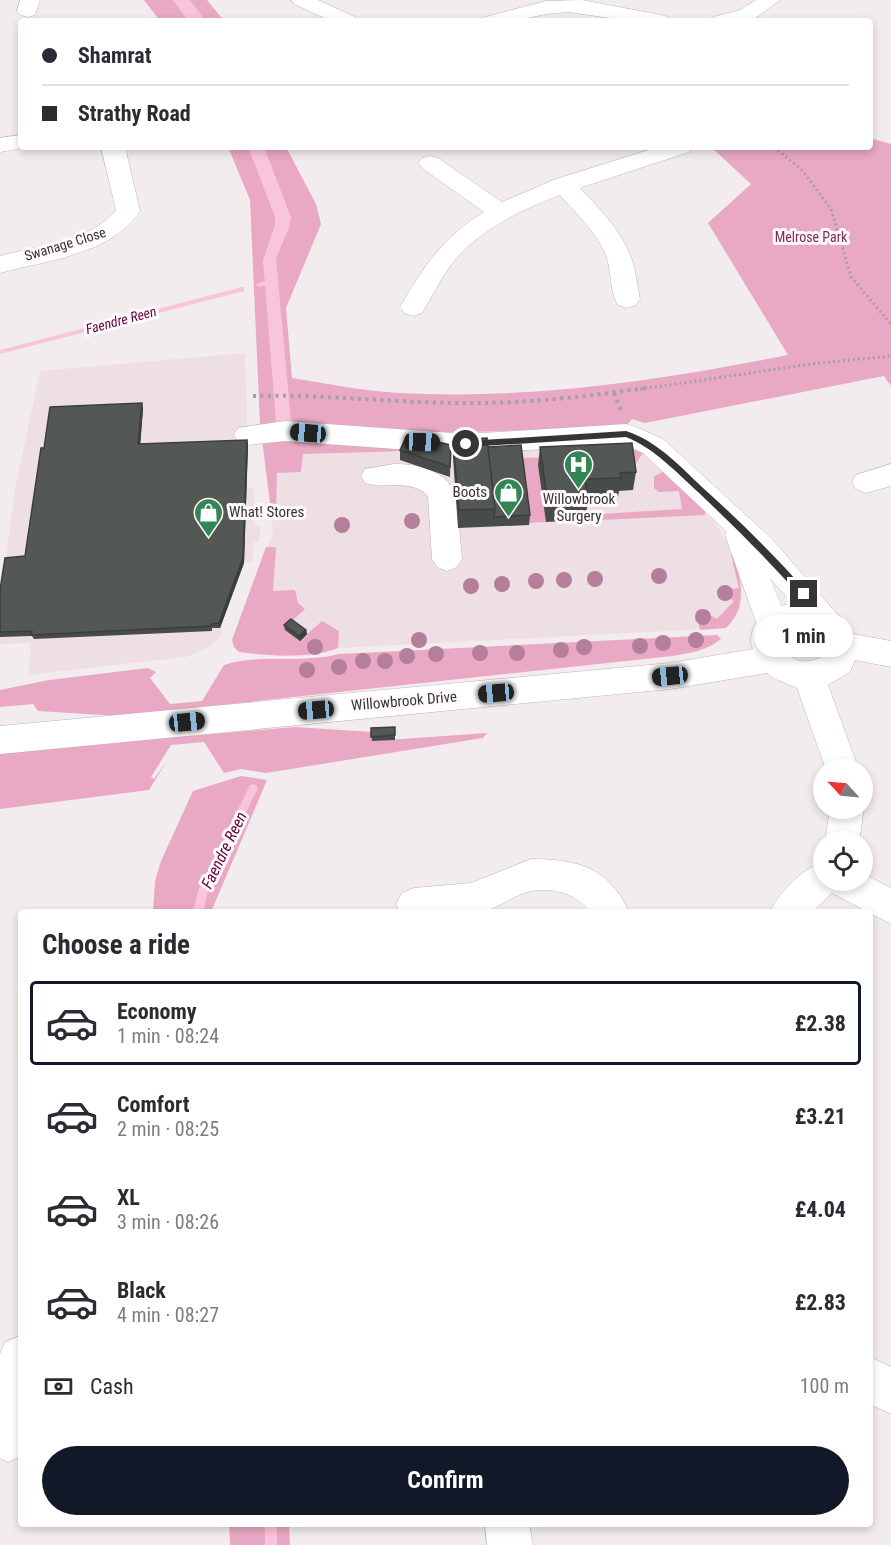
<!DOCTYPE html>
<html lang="en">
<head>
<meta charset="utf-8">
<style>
  body { margin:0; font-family:"Roboto Condensed",sans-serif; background:#f2f2f3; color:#2b2b33; height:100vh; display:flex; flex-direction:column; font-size:22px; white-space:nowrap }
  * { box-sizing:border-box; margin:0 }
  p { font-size:20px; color:#7c7c81 }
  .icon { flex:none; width:33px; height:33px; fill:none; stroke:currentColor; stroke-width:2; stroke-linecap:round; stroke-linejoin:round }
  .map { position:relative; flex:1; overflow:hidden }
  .drawer { position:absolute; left:18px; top:909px; width:855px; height:618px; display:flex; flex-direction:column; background:#fff; border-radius:6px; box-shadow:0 3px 9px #0003 }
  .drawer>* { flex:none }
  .banner { position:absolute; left:18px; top:18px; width:855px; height:132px; border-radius:6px; box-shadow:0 3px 9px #0003; display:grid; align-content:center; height:132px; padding:0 24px; background:#fff }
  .needle { width:39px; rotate:296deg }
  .tools { position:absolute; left:813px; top:759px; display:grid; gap:12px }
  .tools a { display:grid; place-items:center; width:60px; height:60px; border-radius:50%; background:#fff; box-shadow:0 3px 9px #0003; font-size:30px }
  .end { position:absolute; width:27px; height:27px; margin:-14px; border:8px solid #373435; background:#fff; box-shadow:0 0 0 3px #fff }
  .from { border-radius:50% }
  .bubble { position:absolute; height:42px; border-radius:21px; background:#fff; box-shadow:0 3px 9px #0003; font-size:20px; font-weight:700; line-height:42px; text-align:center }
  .car { position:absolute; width:18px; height:36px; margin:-18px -9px; border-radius:8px; box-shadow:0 0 4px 2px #0007; background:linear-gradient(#222 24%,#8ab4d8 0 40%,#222 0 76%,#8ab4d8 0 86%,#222 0) }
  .banner b { display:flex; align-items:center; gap:21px; height:57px; font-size:22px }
  .banner b+b { border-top:2px solid #e1e1e2 }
  .banner i { width:15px; height:15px; background:#2b2b33 }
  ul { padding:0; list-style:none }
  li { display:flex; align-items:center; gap:18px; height:84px; margin:0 12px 9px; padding:0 12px; border:3px solid transparent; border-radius:6px }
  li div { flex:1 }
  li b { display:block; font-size:22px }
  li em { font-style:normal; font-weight:700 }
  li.selected { border-color:#111827 }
  li>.icon { width:54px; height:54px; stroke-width:1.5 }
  h2 { padding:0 24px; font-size:27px; line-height:72px }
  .pay { display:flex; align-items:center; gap:15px; height:66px; padding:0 24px; font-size:22px }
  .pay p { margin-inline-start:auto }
  .primary-button { display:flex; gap:12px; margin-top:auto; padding:12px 24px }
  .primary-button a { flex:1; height:69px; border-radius:36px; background:#111827; color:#fff; font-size:24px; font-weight:700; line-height:69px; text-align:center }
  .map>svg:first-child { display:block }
  .built { fill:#eedfe5 }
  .green { fill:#e9a8c4 }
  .water { fill:#f8c5da }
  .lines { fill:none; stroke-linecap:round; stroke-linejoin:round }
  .stream { fill:#f8c5da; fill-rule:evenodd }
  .minor-casing { stroke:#bdb6b8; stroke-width:1 }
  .path-far1 { stroke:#a6a0a2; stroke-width:3; stroke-dasharray:2 3; stroke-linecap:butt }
  .path { stroke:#a6a0a2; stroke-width:4; stroke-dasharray:3 4.5; stroke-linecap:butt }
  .minor { fill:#fff; fill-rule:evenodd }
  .tree { fill:#b57f9b }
  .wall { fill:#474c49 }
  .shaded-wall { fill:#3a3e3c }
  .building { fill:#535855; stroke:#3a3e3c; stroke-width:1.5 }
  .route { fill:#373435 }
  .labels { text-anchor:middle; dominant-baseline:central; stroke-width:6; stroke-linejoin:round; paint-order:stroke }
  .far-park-label { font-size:14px; fill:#822657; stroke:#fffafc }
  .far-street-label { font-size:14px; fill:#373435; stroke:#fffafc }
  .far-water-label { font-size:14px; font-style:italic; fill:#64033e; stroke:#fffafc }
  .poi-label { font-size:15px; fill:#373435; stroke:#fffafc; text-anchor:end }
  .street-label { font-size:15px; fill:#373435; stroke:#fffafc }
  .water-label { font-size:16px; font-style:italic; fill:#64033e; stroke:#fffafc }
</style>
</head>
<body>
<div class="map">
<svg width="891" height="1545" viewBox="0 0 891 1545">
  <rect width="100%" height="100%" fill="#f3ecef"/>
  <path class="built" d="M245 353 248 445 247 487 254 489 255 525 261 526 259 542H254L252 561 244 563 220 628 223 631 218 639 206 649 186 657 28 675 31 643 0 644V604L15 489 40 371Z
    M260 424 409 434 563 429 615 424 620 444 643 453 705 507 732 550 742 585 740 610 726 628 339 648 325 653 239 652 234 647 232 640 273 533Z"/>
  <path class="green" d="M144 0H207L224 21H160Z
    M870 138 891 144V386L884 376 645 423 632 419 628 424 563 429 409 434 405 451 303 454 301 472 277 473 276 509H271L260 424 250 200 228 147H286L316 204 321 224 286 308 292 378C328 384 364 391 400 393 530 400 661 380 788 355L708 223 751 184 711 147H870Z
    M630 446 643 453 632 469 629 462 546 522 529 523 520 458 564 457Z
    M665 471 705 511V515L601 520 600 514 682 509 679 491 659 492 654 488V476Z
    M266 547H276L273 591 295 590 298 603 305 609 291 622 307 634 322 621 339 631 338 648C310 659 269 656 239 652L234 647 232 640Z
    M731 555H734C741 582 748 607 726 628L700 630 696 612 699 609 717 619 734 601 716 591 739 588Z
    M717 635 721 639C707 651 689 653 672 656L119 716 38 711 33 704 0 707V690L49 680 148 668 156 672 150 678 170 704 202 701 224 665C261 653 301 664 339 654Z
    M295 727 372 732V741L487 733 483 738 266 773 241 769 224 773 204 742 171 745 151 777 154 779 167 761 149 790 0 809V752Z
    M241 776 267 780 211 912H153L155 881 161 861 193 791Z
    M229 1524H289L290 1545H230Z"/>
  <path class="water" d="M173 0H190L206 21H188Z
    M248 147H264L291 217 289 228 276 258 291 421 276 422 263 260 275 225V217Z"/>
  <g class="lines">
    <path class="stream" d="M270 280 273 282 272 284 259 287 256 285 257 283Z
      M242 287H244V291L0 354V350Z
      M253 784 256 785 258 788 208 891 203 912H193L198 891 250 785Z
      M265 1524H277V1545H265Z"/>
    <defs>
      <path id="minor" d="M20 0H40L35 15 28 17 21 15 17 11Z
        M291 0H318L355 17 359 21H331L294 4Z
        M582 0 661 15 668 17 672 21H631L568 12 546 14 514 21H481L485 17 546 1Z
        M756 0H780L754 19 709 21 713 17 740 10Z
        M21 135V147H29L0 152V138Z
        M101 147H125L140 211C111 255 47 260 0 273V256C38 245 89 243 116 210Z
        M658 147H693L689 152 580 188C599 208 621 230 631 257 636 270 637 285 640 299L636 305 627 308 618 305C609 290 612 271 606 255 596 231 576 214 560 195 521 210 478 230 451 265 440 280 432 297 422 313L413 316 404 313 400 307C424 266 443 237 484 212L422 168 418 163 422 158 430 156 438 158 502 202 553 180Z
        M285 421 466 434 626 424 636 427 663 439 772 539 836 613 845 621 853 634 891 641V667L855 660 850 672 828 685 859 770H826L797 688 773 678 767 673 670 689 0 754V726L670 663 753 649C749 640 752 631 756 622L725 535 727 532 643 453 623 444 466 454 285 441 248 445 238 442 234 435 238 428ZM770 578 792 603 781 606ZM802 625 817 632 825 640V655C791 676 770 639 788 629 792 627 798 626 802 625Z
        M394 464C420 464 443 470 456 493L462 559 457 567 447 571 437 567 432 559 428 496C410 478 387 490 365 483L361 476 365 469Z
        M891 464V486L866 493 856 489 852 482 856 475Z
        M862 805 864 808 859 842H825L830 808H862Z
        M531 859C577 859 609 867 629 912H590C578 894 554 887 532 891 514 894 498 909 480 912 460 916 422 912 400 912L396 904 402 893 414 888 471 883Z
        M824 861V880H862V873L891 888V924L832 893 812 912H770C779 892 803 869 824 861Z
        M20 1336 21 1456 8 1462 0 1458V1354L5 1342Z
        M870 1357 891 1367V1414L870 1404Z
        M485 1524H529L533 1545H487Z"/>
    </defs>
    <use href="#minor" class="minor-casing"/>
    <path class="path-far1" d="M774 147 803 171 831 209 851 277 891 324
      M635 390 811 364 891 356"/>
    <path class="path" d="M614 393 621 410
      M253 396C328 394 402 404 477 403 530 403 592 396 645 388"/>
    <use href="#minor" class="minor"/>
  </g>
  <g class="tree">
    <circle cx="412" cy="521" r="8"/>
    <circle cx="342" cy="525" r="8"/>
    <circle cx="659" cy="576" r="8"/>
    <circle cx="595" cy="579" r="8"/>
    <circle cx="564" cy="580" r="8"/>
    <circle cx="536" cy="581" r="8"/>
    <circle cx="502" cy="584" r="8"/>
    <circle cx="471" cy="586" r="8"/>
    <circle cx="725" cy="593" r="8"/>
    <circle cx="703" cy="617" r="8"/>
    <circle cx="419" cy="640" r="8"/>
    <circle cx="696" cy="640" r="8"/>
    <circle cx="663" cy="643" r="8"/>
    <circle cx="640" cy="646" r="8"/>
    <circle cx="315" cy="647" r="8"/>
    <circle cx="584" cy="647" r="8"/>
    <circle cx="561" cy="650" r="8"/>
    <circle cx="480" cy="653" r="8"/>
    <circle cx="517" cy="653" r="8"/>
    <circle cx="436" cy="654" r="8"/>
    <circle cx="407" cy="656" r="8"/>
    <circle cx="363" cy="661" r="8"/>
    <circle cx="385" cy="661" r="8"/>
    <circle cx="339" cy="667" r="8"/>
    <circle cx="307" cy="670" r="8"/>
  </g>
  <path class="wall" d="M143 408 140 444 247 440 248 445 244 563 220 628H212V631L34 639 32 636 0 637V590L25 556Z
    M453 440 530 515 529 525 458 528 453 458Z
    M435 441 451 445 450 477 400 460V450Z
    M540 447 636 472 633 490 619 491 618 497H587L588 502 585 520 546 522 538 465Z
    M284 625 306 630 307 634 300 641 285 630Z
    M395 727V740L372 741 371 728Z"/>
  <path class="shaded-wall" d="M142 403 143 408 140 449 138 444Z
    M247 440 248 445 244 563 220 628 219 623Z
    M306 630 307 634 300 641 299 636Z"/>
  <path class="building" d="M142 403 138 444 247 440 243 558 219 623 211 624V626L31 635 32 631 0 632V590L5 558 25 556 41 448H44L50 407Z
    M407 435 435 438 434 441 451 445 450 467 400 450Z
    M487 438 495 509 459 510 453 440Z
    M632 443 636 472 620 473 621 478 585 479 588 502 548 504 540 447Z
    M521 445 530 515 494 517 495 509 488 447Z
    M291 619 306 630 299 636 284 625Z
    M395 727V735L371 737V728Z"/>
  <path class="route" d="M626 431C657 441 680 466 703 488 740 521 774 555 807 592V597H801C768 560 734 526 698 492 676 472 654 448 626 437L466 447 461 444 466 441Z"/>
  <defs>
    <symbol id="hospital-pin" viewBox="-11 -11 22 30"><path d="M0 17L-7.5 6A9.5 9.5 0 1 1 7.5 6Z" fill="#348556" stroke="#fffafc"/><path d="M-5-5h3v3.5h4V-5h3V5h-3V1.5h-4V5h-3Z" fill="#fff"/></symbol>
    <symbol id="shop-pin" viewBox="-11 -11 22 30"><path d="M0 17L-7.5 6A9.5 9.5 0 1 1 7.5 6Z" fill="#348556" stroke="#fffafc"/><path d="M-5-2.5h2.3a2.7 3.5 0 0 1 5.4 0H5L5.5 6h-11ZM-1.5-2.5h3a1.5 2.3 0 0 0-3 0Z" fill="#fff"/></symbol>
  </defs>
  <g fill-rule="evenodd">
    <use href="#hospital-pin" x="562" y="448" width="33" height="45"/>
    <use href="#shop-pin" x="492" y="476" width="33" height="45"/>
    <use href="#shop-pin" x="192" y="496" width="33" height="45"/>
  </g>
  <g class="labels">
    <g class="far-park-label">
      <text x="811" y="237">Melrose Park</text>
    </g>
    <g class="far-street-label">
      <text transform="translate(65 244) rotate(-17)">Swanage Close</text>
    </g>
    <g class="far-water-label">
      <text transform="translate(121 320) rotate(-15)">Faendre Reen</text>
    </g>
    <g class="poi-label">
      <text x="487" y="492">Boots</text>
      <text x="579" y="499" text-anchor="middle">Willowbrook<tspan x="579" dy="17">Surgery</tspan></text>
      <text x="229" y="512" text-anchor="start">What! Stores</text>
    </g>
    <g class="street-label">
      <text transform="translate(404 701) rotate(-5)">Willowbrook Drive</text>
    </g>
    <g class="water-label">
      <text transform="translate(224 850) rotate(-64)">Faendre Reen</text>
    </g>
  </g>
</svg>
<div class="tools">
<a><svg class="needle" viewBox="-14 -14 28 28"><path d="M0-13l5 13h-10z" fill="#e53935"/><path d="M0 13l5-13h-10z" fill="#7c7c81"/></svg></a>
<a><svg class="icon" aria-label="locate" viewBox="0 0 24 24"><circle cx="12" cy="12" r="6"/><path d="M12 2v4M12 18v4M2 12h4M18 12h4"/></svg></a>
</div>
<i class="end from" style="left:466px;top:444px"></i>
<i class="end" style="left:804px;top:594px"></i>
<div class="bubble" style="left:754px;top:615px;width:99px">1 min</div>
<i class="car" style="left:308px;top:433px;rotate:275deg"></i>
<i class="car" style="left:422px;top:442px;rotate:92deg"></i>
<i class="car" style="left:670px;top:676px;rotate:264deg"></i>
<i class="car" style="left:496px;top:693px;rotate:265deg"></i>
<i class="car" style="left:316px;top:710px;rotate:265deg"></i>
<i class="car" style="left:187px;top:722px;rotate:84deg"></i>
<div class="banner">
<b><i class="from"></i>Shamrat</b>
<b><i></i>Strathy Road</b>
</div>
<section class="drawer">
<h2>Choose a ride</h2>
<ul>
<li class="selected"><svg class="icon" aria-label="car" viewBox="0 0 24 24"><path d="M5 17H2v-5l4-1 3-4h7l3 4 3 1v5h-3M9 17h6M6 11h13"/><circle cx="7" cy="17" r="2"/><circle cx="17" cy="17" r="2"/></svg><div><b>Economy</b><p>1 min · 08:24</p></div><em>£2.38</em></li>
<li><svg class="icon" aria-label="car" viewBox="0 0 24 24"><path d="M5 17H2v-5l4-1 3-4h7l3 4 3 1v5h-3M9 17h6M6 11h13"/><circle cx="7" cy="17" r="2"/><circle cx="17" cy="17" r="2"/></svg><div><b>Comfort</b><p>2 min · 08:25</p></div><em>£3.21</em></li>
<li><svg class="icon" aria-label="car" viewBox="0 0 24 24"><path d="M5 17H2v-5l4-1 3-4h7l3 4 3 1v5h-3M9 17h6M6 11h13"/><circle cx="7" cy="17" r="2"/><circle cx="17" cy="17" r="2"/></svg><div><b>XL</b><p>3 min · 08:26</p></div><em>£4.04</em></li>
<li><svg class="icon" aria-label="car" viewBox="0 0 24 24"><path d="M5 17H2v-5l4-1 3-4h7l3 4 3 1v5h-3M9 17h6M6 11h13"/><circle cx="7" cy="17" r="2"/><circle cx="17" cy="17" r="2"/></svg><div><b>Black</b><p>4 min · 08:27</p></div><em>£2.83</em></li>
</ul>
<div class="pay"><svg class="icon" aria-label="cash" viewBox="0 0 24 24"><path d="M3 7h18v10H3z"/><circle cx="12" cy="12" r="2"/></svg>Cash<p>100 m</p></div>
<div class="primary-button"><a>Confirm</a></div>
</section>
</div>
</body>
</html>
